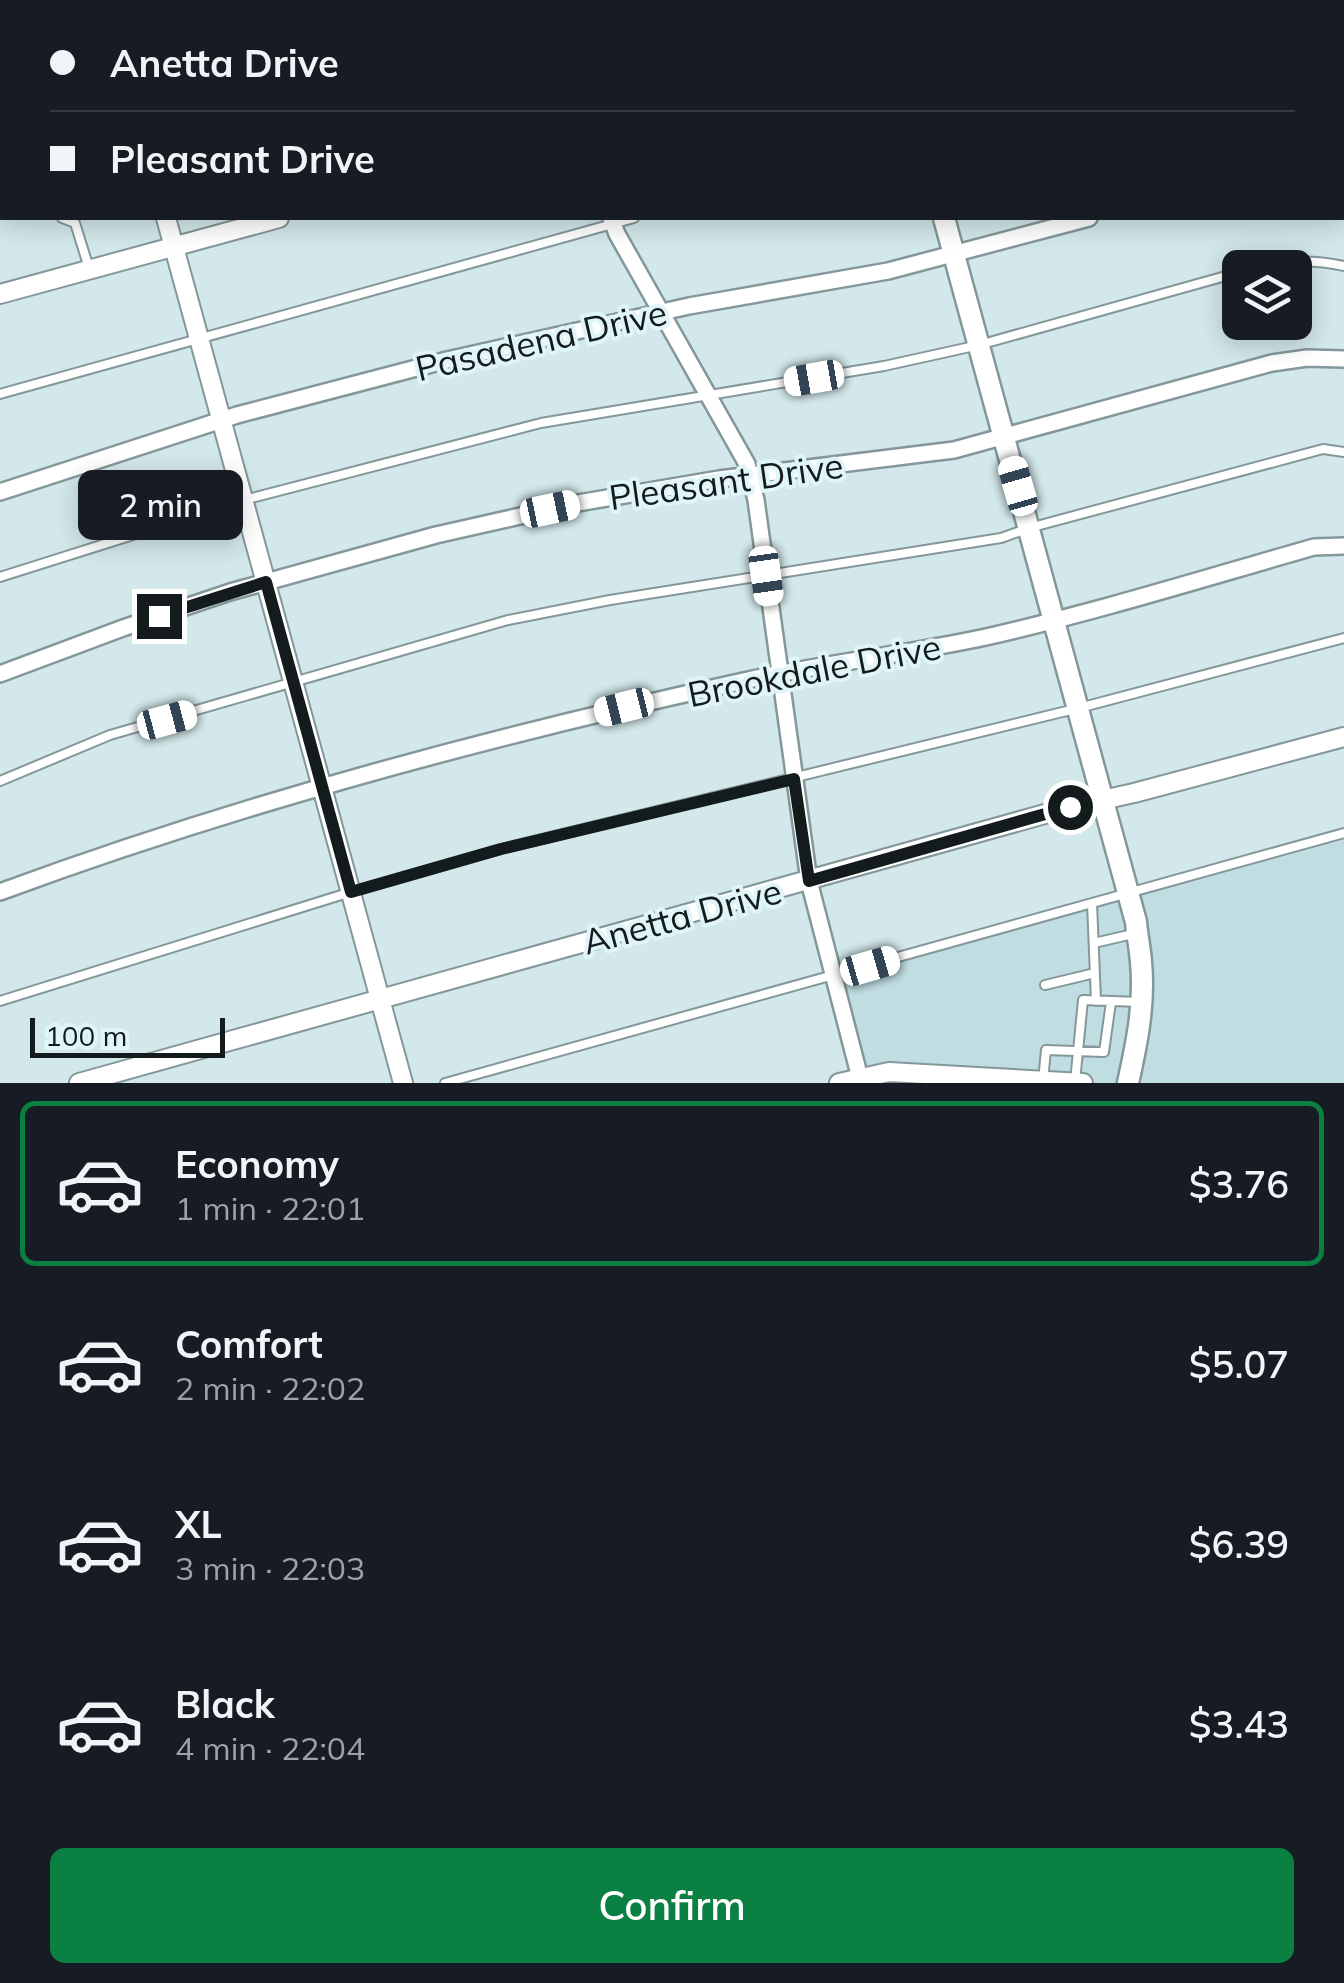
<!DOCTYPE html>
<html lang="en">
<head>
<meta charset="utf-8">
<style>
  body { margin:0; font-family:Mulish,sans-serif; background:#242831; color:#f1f3f6; height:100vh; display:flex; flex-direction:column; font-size:38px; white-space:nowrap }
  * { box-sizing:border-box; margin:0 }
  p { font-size:32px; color:#9ea1a6 }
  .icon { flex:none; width:55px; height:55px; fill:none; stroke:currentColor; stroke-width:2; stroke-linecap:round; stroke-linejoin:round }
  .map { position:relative; height:1083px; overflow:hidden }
  .panel { display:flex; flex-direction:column; background:#171b24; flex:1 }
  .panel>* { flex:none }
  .top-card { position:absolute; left:0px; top:0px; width:1345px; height:220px; box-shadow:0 5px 25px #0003; display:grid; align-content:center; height:220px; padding:0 50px; background:#171b24 }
  .tools { position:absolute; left:1222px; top:250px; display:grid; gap:20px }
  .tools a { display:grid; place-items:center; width:90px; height:90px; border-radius:15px; background:#171b24; box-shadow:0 5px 25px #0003; font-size:50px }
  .scale { position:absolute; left:30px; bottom:25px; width:195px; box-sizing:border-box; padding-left:10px; border:5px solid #141b1c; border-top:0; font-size:28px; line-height:35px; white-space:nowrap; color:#141b1c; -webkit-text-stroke:8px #e0f5f8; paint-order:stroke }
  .end { position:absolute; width:45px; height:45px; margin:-22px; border:12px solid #141b1c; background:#fff; box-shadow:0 0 0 5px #fff }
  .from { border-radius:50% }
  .bubble { position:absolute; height:70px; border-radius:15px; background:#171b24; box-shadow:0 5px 25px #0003; font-size:32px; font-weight:600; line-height:70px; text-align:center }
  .car { position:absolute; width:30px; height:60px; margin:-30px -15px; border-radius:12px; box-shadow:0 0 8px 2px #0007; background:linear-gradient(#fff 24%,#345 0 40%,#fff 0 76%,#345 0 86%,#fff 0) }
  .top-card b { display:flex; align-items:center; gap:35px; height:95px; font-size:38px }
  .top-card b+b { border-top:2px solid #363941 }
  .top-card i { width:25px; height:25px; background:#f1f3f6 }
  ul { padding:18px 0 0; list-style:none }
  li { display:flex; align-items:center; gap:30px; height:165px; margin:0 20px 15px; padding:0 30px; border:5px solid transparent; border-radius:15px }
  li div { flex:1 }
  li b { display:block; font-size:38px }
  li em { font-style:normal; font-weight:600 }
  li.on { border-color:#0b8043 }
  li>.icon { width:90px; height:90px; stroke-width:1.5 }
  .button { display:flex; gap:20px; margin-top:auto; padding:20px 50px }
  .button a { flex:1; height:115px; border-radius:15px; background:#0b8043; color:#fff; font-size:40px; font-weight:600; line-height:115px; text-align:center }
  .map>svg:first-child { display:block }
  .built { fill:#c0dde2 }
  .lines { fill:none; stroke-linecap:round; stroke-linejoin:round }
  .service-casing { stroke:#84979a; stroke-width:12 }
  .minor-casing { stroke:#84979a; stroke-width:20 }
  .tertiary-casing { stroke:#84979a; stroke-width:22 }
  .secondary-casing { stroke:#84979a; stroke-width:25 }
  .service { stroke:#fff; stroke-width:8 }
  .minor { stroke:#fff; stroke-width:15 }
  .tertiary { stroke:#fff; stroke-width:18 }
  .secondary { stroke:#fff; stroke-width:20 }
  .route { stroke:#141b1c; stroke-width:12 }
  .labels { text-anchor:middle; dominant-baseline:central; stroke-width:8; stroke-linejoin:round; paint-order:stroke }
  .street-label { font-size:35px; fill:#141b1c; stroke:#e0f5f8 }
</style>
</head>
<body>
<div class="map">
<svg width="1344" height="1083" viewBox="0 0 1344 1083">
  <rect width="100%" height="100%" fill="#d3e8ea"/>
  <path class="built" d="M1344 836V1083H865L837 978Z"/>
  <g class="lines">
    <defs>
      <path id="service" d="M690 2 700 0
        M0 31H2
        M1342 93 1344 94
        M0 209H2
        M62 218 75 223 89 268
        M1256 268C1284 260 1316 260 1344 266
        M0 394 634 218
        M0 577 244 500 541 423 884 366 979 345 1240 272
        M0 781 110 735 508 620 610 600 1001 538 1029 528 1323 449 1344 452
        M1092 903 1096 1001
        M1094 943 1133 934
        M1045 985 1095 973
        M0 1001 351 892 501 849 1079 708 1344 638
        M1043 1081 1046 1050 1104 1052 1111 1002
        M1075 1082 1083 1000 1141 1002
        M445 1083 1344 833"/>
      <path id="minor" d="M209 0 214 2
        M552 0 553 2
        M102 2 103 0
        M346 2 355 0
        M1342 180 1344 181
        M611 218 617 234 747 464 756 500 809 881 860 1078
        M0 492 237 415 447 360 689 306 888 271 1089 218
        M0 674 123 628 230 592 436 535 578 503 719 479 954 450 1272 363 1307 358 1344 359
        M0 892C244 802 495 735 748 680 827 663 907 654 986 637 1096 612 1205 578 1314 547L1344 546"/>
      <path id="tertiary" d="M1156 2 1165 0
        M0 126 2 127
        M166 218 403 1083
        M0 294 279 218
        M79 1083 1070 807 1134 793 1344 737
        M839 1083 889 1072 1083 1083"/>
      <path id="secondary" d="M885 0 886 2
        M944 218 1136 922C1137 935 1140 948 1141 962 1145 1004 1137 1042 1128 1083"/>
    </defs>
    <use href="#service" class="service-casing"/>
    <use href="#minor" class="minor-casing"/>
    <use href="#tertiary" class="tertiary-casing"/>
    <use href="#secondary" class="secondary-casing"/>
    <use href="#service" class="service"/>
    <use href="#minor" class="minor"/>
    <use href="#tertiary" class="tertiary"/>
    <use href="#secondary" class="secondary"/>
  </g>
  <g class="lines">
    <path class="route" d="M159 616 266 582 351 892 501 849 794 779 809 881 1070 807"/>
  </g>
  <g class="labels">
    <g class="street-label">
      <text transform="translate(541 340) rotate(-13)">Pasadena Drive</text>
      <text transform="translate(726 481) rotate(-8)">Pleasant Drive</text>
      <text transform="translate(814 670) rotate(-11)">Brookdale Drive</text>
      <text transform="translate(682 916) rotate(-15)">Anetta Drive</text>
    </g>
  </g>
</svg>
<div class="tools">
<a><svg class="icon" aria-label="layers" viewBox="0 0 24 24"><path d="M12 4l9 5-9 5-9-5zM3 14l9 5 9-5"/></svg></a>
</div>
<div class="scale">100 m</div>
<i class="end from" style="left:1070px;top:807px"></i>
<i class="end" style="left:159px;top:616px"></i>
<div class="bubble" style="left:78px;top:470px;width:165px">2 min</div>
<i class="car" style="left:814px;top:378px;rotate:260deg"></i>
<i class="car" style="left:1018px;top:486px;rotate:344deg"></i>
<i class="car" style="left:550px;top:509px;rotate:78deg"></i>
<i class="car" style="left:766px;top:576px;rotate:172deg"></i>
<i class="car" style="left:624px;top:707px;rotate:256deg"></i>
<i class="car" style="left:167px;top:720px;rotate:75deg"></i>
<i class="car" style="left:870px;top:966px;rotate:74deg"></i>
<div class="top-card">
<b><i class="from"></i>Anetta Drive</b>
<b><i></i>Pleasant Drive</b>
</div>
</div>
<section class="panel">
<ul>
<li class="on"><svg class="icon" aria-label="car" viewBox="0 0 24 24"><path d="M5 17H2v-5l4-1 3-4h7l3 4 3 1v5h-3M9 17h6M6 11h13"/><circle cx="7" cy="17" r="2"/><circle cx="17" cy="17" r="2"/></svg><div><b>Economy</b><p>1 min · 22:01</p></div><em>$3.76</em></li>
<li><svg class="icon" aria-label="car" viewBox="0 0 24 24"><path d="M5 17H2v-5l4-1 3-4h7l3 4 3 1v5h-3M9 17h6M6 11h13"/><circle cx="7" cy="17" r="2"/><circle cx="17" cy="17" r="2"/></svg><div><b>Comfort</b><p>2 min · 22:02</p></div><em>$5.07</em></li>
<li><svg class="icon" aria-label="car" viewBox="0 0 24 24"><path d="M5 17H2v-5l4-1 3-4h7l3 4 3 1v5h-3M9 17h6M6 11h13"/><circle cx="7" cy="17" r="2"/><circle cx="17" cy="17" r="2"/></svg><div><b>XL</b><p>3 min · 22:03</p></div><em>$6.39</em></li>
<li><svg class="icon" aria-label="car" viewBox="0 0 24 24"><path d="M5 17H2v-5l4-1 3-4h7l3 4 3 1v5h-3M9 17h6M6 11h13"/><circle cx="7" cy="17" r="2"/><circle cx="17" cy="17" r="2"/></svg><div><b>Black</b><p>4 min · 22:04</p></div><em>$3.43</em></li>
</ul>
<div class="button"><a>Confirm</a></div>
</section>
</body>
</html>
